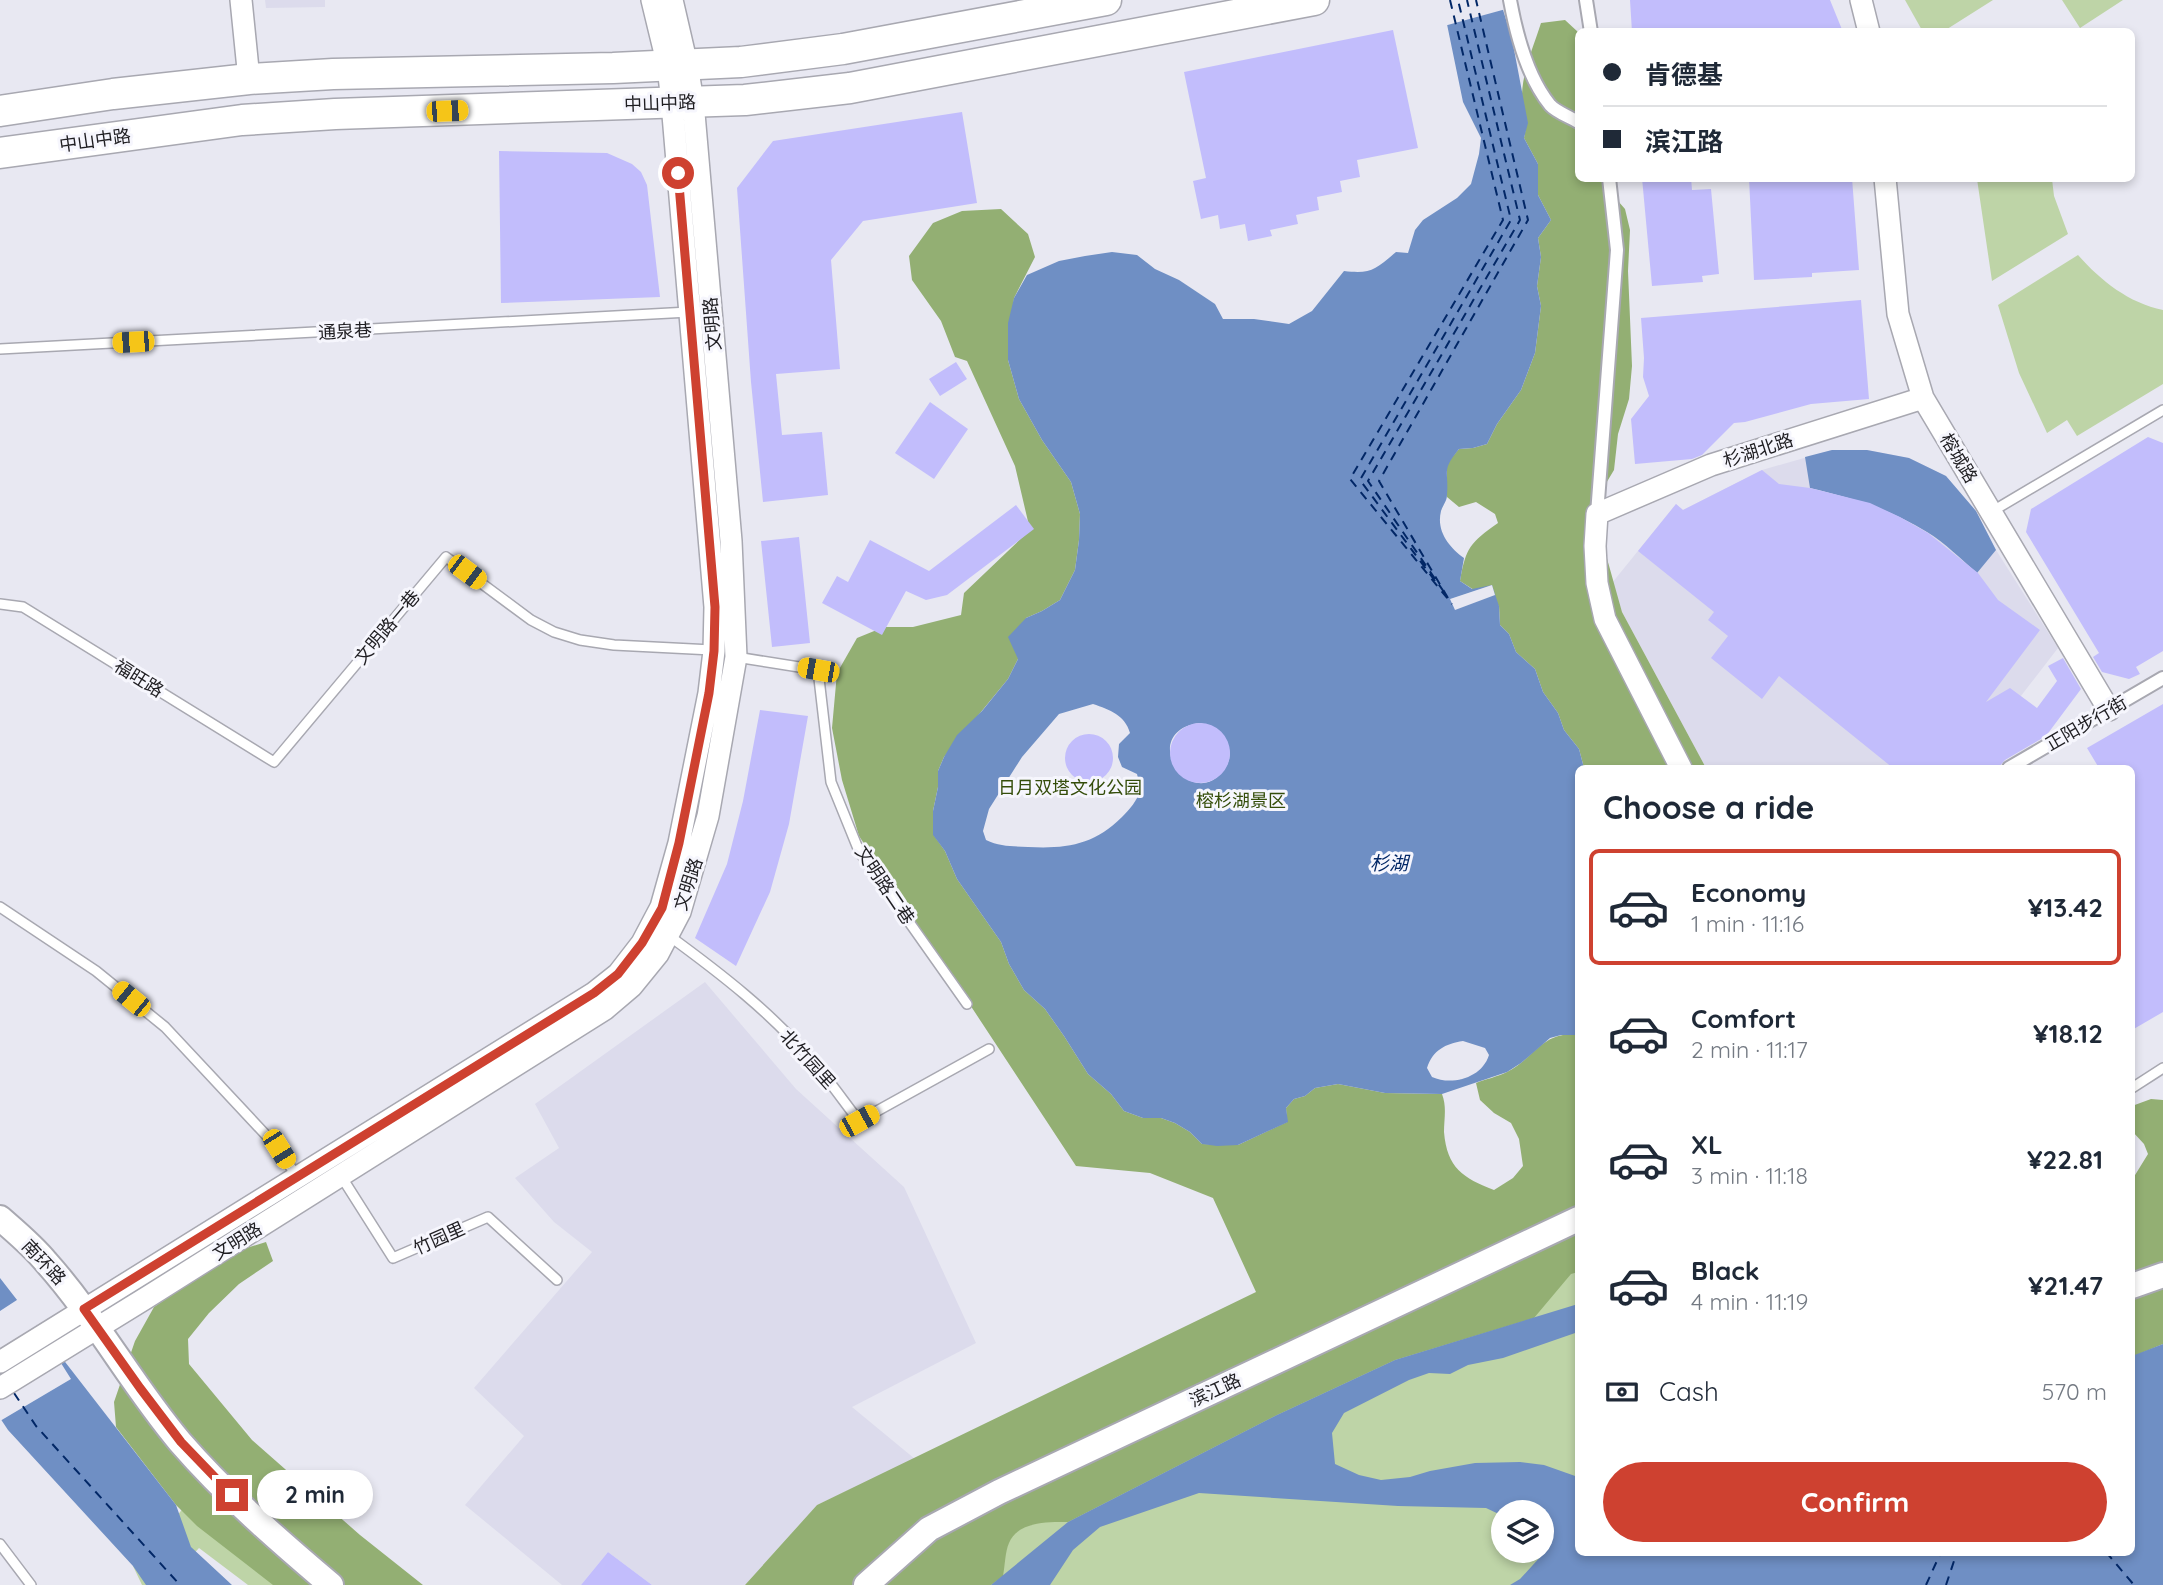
<!DOCTYPE html>
<html lang="en">
<head>
<meta charset="utf-8">
<style>
  body { margin:0; font-family:Quicksand,"Noto Sans SC",sans-serif; background:#f2f2f3; color:#1f2937; height:100vh; display:flex; flex-direction:column; font-size:26px; white-space:nowrap }
  * { box-sizing:border-box; margin:0 }
  p { font-size:23px; color:#747a83 }
  .icon { flex:none; width:38px; height:38px; fill:none; stroke:currentColor; stroke-width:2; stroke-linecap:round; stroke-linejoin:round }
  .map { position:relative; flex:1; overflow:hidden }
  .details { position:absolute; left:1575px; top:765px; width:560px; height:791px; display:flex; flex-direction:column; background:#fff; border-radius:10px; box-shadow:0 4px 10px #0003 }
  .details>* { flex:none }
  .banner { position:absolute; left:1575px; top:28px; width:560px; height:154px; border-radius:10px; box-shadow:0 4px 10px #0003; display:grid; align-content:center; height:154px; padding:0 28px; background:#fff }
  .tools { position:absolute; left:1491px; top:1500px; display:grid; gap:14px }
  .tools a { display:grid; place-items:center; width:63px; height:63px; border-radius:50%; background:#fff; box-shadow:0 4px 10px #0003; font-size:35px }
  .end { position:absolute; width:32px; height:32px; margin:-16px; border:9px solid #ce4130; background:#fff; box-shadow:0 0 0 4px #fff }
  .from { border-radius:50% }
  .bubble { position:absolute; height:49px; border-radius:24px; background:#fff; box-shadow:0 4px 10px #0003; font-size:23px; font-weight:700; line-height:49px; text-align:center }
  .car { position:absolute; width:21px; height:42px; margin:-21px -10px; border-radius:9px; box-shadow:0 0 5px 2px #0007; background:linear-gradient(#f5c518 24%,#345 0 40%,#f5c518 0 76%,#345 0 86%,#f5c518 0) }
  .banner b { display:flex; align-items:center; gap:24px; height:66px; font-size:26px }
  .banner b+b { border-top:2px solid #e0e1e3 }
  .banner i { width:18px; height:18px; background:#1f2937 }
  ul { padding:0; list-style:none }
  li { display:flex; align-items:center; gap:21px; height:116px; margin:0 14px 10px; padding:0 14px; border:4px solid transparent; border-radius:10px }
  li div { flex:1 }
  li b { display:block; font-size:26px }
  li em { font-style:normal; font-weight:700 }
  li.current { border-color:#ce4130 }
  li>.icon { width:63px; height:63px; stroke-width:1.5 }
  h2 { padding:0 28px; font-size:32px; line-height:84px }
  .pay { display:flex; align-items:center; gap:18px; height:77px; padding:0 28px; font-size:26px }
  .pay p { margin-inline-start:auto }
  .action { display:flex; gap:14px; margin-top:auto; padding:14px 28px }
  .action a { flex:1; height:80px; border-radius:42px; background:#ce4130; color:#fff; font-size:28px; font-weight:700; line-height:80px; text-align:center }
  .map>svg:first-child { display:block }
  .built { fill:#dcdbec }
  .green { fill:#bed4a7; fill-rule:evenodd }
  .forest { fill:#93af73 }
  .water { fill:#6f8fc4; fill-rule:evenodd }
  .pier { fill:#e8e8f2 }
  .lines { fill:none; stroke-linecap:round; stroke-linejoin:round }
  .ferry { stroke:#022766; stroke-width:2; stroke-dasharray:9 7; stroke-linecap:butt }
  .building { fill:#c2bdfc }
  .service-casing { stroke:#a8a8b1; stroke-width:12 }
  .pedestrian-casing { stroke:#a8a8b1; stroke-width:16 }
  .tertiary-casing { stroke:#a8a8b1; stroke-width:24 }
  .secondary-casing { stroke:#a8a8b1; stroke-width:28 }
  .trunk-casing { stroke:#a8a8b1; stroke-width:33 }
  .service { stroke:#fff; stroke-width:9 }
  .pedestrian { stroke:#fff; stroke-width:12 }
  .tertiary { stroke:#fff; stroke-width:21 }
  .secondary { stroke:#fff; stroke-width:24 }
  .trunk { stroke:#fff; stroke-width:30 }
  .route { stroke:#ce4130; stroke-width:9 }
  .labels { text-anchor:middle; dominant-baseline:central; stroke-width:6; stroke-linejoin:round; paint-order:stroke }
  .street-label { font-size:18px; fill:#1f1e22; stroke:#f6f6fd }
  .park-label { font-size:18px; fill:#344d0a; stroke:#f6f6fd }
  .water-label { font-size:19px; font-style:italic; fill:#022766; stroke:#f6f6fd }
</style>
</head>
<body>
<div class="map">
<svg width="2163" height="1585" viewBox="0 0 2163 1585">
  <rect width="100%" height="100%" fill="#e8e8f2"/>
  <path class="built" d="M265 0H325V7L266 8Z
    M1832 450H1867L1909 458 1946 476 1976 511 1996 550 2058 648 1997 727 1924 768H1706L1622 612 1612 583 1676 504 1683 510 1762 470Z
    M705 982 796 1089 904 1187 976 1343 852 1407 915 1459 817 1505 745 1585H652L608 1552 581 1585H562L465 1505 524 1436 474 1388 592 1252 554 1222 515 1178 559 1148 535 1104Z"/>
  <path class="green" d="M1905 0H1993L1944 31 1923 32Z
    M2062 0H2123L2080 28Z
    M1977 179H2052L2054 196 2068 234 1992 281Z
    M2078 255C2101 281 2129 303 2163 310V384L2077 436 2067 420 2047 433 2019 373 1998 305Z
    M1578 1249V1552L1555 1585H908ZM1503 1512H1542V1550H1503Z
    M187 1504 283 1585H248L199 1548 165 1585H142L133 1566Z"/>
  <path class="forest" d="M1565 20 1578 32V178L1604 179 1605 186 1625 209 1630 230 1628 271 1632 366 1629 399 1618 434 1614 470 1587 515 1606 555 1622 612 1706 768H1584L1579 749 1564 730 1558 713 1543 692 1535 669 1516 652 1509 634 1500 625 1499 606 1460 581C1466 547 1470 543 1498 523L1495 514 1476 502 1459 507 1447 497V463L1459 449 1473 448 1487 444 1497 424 1521 390 1535 353 1541 306 1537 286 1541 257 1538 238 1551 220 1538 195V164L1524 138C1529 117 1522 112 1522 94 1523 70 1534 45 1541 23Z
    M1001 209 1028 234 1035 257 1014 298 1008 360 1019 399 1042 440 1071 482 1080 514 1079 540 1075 570 1060 600 1042 611 1026 618 1018 659 1008 679 944 757 938 771V787L933 811V834L945 851 957 879 1001 942 1009 964 1024 990 1045 1009 1064 1036 1088 1074 1111 1094 1124 1111 1143 1118H1161L1175 1123 1190 1132 1202 1144 1238 1145 1287 1122 1286 1108 1294 1099 1305 1096 1315 1088 1338 1084 1385 1093 1442 1094C1447 1107 1444 1119 1444 1132 1447 1168 1463 1178 1494 1190L1513 1178 1523 1166 1519 1139 1511 1123 1494 1113 1480 1100 1476 1083C1486 1079 1497 1077 1507 1072 1536 1057 1542 1031 1578 1035V1272L1571 1274 1534 1318 1395 1360 1277 1415 1068 1522C1049 1522 1018 1521 1009 1543 1005 1552 1005 1566 1003 1576L991 1585H745L817 1505 1256 1292 1213 1198 1150 1173 1076 1166 859 836 842 780 832 728 837 673 857 638 884 627H913L961 615 964 593 1030 530 1015 466 967 361 955 357 941 321 912 280 909 256 933 223 962 211Z
    M2151 1099 2163 1100V1344L2132 1357V1180L2148 1154 2144 1144 2132 1131V1106Z
    M266 1242 273 1261 239 1284 209 1313 188 1339 189 1364 252 1440 360 1535 423 1585H273L197 1526 176 1505 116 1427 114 1402 135 1341 154 1307 237 1251Z"/>
  <path class="water" d="M1442 0H1500L1512 39 1528 123 1524 138 1538 164V195L1551 220 1538 238 1541 257 1537 286 1541 306 1535 353 1521 390 1497 424 1487 444 1473 448 1459 449C1441 471 1449 470 1447 495 1447 501 1443 505 1441 511 1436 531 1449 547 1464 558L1460 581 1472 589 1492 585 1499 606 1500 625 1509 634 1516 652 1535 669 1543 692 1558 713 1564 730 1579 749 1584 768H1578V1035H1561L1550 1038 1521 1063 1507 1072 1442 1094 1385 1093 1338 1084 1315 1088 1305 1096 1294 1099 1286 1108 1288 1122 1238 1145 1217 1146 1202 1144 1190 1132 1175 1123 1161 1118H1143L1124 1111 1111 1094 1088 1074 1064 1036 1045 1009 1024 990 1009 964 1001 942 957 879 945 851 933 835V811L938 787V771L944 757 957 735 982 711 1008 679 1018 659 1008 637 1026 618 1042 611 1060 600 1075 570 1079 540 1080 514 1071 482 1042 440 1019 399 1008 360V323L1014 298 1027 275 1059 261 1085 256 1112 252 1137 255 1155 269 1179 280 1215 304 1223 319H1254L1289 324 1312 311 1344 271C1371 274 1375 270 1396 252L1408 253 1415 230 1423 220 1457 198 1471 184 1479 154 1481 138 1463 102ZM1093 704C1110 710 1125 715 1130 733L1119 744 1118 757 1122 767 1137 774C1138 778 1140 785 1140 790 1138 800 1129 810 1122 817 1094 845 1066 849 1028 847 1013 846 1000 847 986 840L983 831 989 809 1022 757 1059 714ZM1200 723C1222 727 1240 750 1223 771 1189 814 1136 731 1200 723ZM1463 1041 1485 1048 1489 1055C1482 1078 1452 1086 1432 1077L1427 1068C1433 1050 1445 1044 1463 1041Z
    M1832 450H1867L1909 458 1946 476 1976 511 1996 550 1977 573C1961 559 1945 543 1927 532 1890 509 1852 498 1810 488L1805 457Z
    M0 1278 176 1505 191 1547 232 1585H146L133 1566 8 1430 0 1418Z
    M1578 1304V1332L1503 1358 1468 1365 1450 1374 1429 1373 1409 1380 1344 1413 1332 1433 1335 1464 1359 1475 1381 1480 1410 1477 1430 1471 1475 1463 1520 1462 1544 1465 1578 1477V1552H2132V1356L2163 1344V1585H1510L1520 1579 1542 1555 1539 1551 1542 1550V1512H1503V1516L1486 1508 1398 1506 1199 1493 1100 1527 1073 1550 1050 1585H991L1068 1522 1277 1415 1395 1360Z"/>
  <path class="pier" d="M1438 0H1504L1506 9 1444 26Z
    M1492 585 1495 595 1455 610 1450 599Z
    M20 1298 71 1379 0 1421V1311Z"/>
  <g class="lines">
    <path class="ferry" d="M1450 0 1503 220 1350 479 1452 604
      M1435 581 1360 480 1511 220 1458 0
      M1444 592 1368 481 1520 220 1467 0
      M1448 598 1379 481 1528 220 1476 0
      M14 1393 36 1426 180 1585
      M2106 1552 2134 1585
      M1926 1585 1941 1552
      M1946 1585 1957 1552"/>
  </g>
  <path class="building" d="M1630 0H1830L1843 32H1632Z
    M1393 30 1418 148 1357 160 1360 177 1340 181 1342 192 1317 197 1319 210 1296 215 1298 224 1270 230 1272 236 1248 241 1245 224 1220 229 1218 215 1201 219 1193 181 1206 178 1184 72Z
    M962 112 977 203 863 221 831 260 840 369 776 374 782 435 822 432 828 495 763 502 751 382 737 188 773 141Z
    M499 151 607 153 632 164 641 172 647 185 660 297 501 303Z
    M1642 178H1691L1692 190 1711 189 1719 274 1702 276 1703 282 1652 286Z
    M1749 178H1852L1859 270 1812 273V277L1754 280Z
    M1861 300 1869 399 1811 404 1745 422 1734 423 1702 455 1692 459 1635 464 1631 419 1649 396 1643 377 1644 358 1641 318Z
    M956 362 967 379 940 396 929 379Z
    M930 402 968 429 934 479 895 453Z
    M2148 437 2163 443V651L2136 667 2140 674 2129 679 2102 672 2093 657 2099 653 2026 532 2031 509Z
    M1762 470 1779 484 1810 488 1870 503 1900 517 1928 533 1978 573 1998 600 2040 630 1986 702 2010 688 2037 708 2057 681 2048 666 2063 658 2081 689 2046 736 2005 760 1998 768H1893L1779 676 1762 699 1711 658 1728 636 1708 620 1714 612 1638 551 1676 504 1683 510Z
    M1016 505 1034 529 947 595 926 600 906 591 882 635 822 603 837 576 848 582 870 540 929 571Z
    M799 537 810 643 772 647 761 541Z
    M2163 704V1012L2132 1030V768H2099L2087 748Z
    M760 710 808 716 789 824 770 892 736 966 695 938 727 864 743 801Z
    M1170 753a30 30 0 1 1 60 0a30 30 0 1 1-60 0Z
    M1065 758a24 24 0 1 1 48 0a24 24 0 1 1-48 0Z
    M608 1552 652 1585H581Z"/>
  <g class="lines">
    <defs>
      <path id="service" d="M0 349 689 312
        M1991 512 2163 410
        M0 604 23 607 274 762 446 557 531 620 554 632 580 640 614 645 712 650
        M736 657 818 670 831 782 859 851 967 1004
        M0 907 96 971 165 1027 279 1149 297 1177
        M668 935C720 973 772 1013 813 1062 830 1081 844 1102 859 1121L989 1049
        M2132 1088 2163 1068
        M341 1176 393 1258 488 1217 557 1280
        M0 1544 31 1585"/>
      <path id="pedestrian" d="M1510 0C1516 33 1528 78 1550 105 1556 112 1570 117 1578 122
        M1586 0 1591 32
        M1597 514 1617 250 1609 178
        M2009 768 2163 678"/>
      <path id="tertiary" d="M241 0 249 79
        M1861 0 1869 32
        M1885 178 1898 314 1923 398 2109 710
        M1681 768 1605 619 1597 583 1595 546 1597 514 1711 465 1923 398
        M0 1362 594 993 618 974 642 943 661 907 679 843 709 693 714 651 715 607 672 103 668 66 652 0
        M0 1388 146 1298 605 1009 632 986 658 954 680 912 708 816 736 657 731 541 693 102 687 65 672 0"/>
      <path id="secondary" d="M0 1218C16 1232 33 1246 46 1262 96 1318 132 1385 180 1442 225 1494 279 1541 331 1585
        M2132 1286 2163 1275
        M866 1585 929 1529 999 1492 1578 1219"/>
      <path id="trunk" d="M0 111 113 94 249 79 333 74 613 68 741 62 843 49 1106 0
        M0 153 242 120 335 114 745 100 850 88 1314 0"/>
    </defs>
    <use href="#service" class="service-casing"/>
    <use href="#pedestrian" class="pedestrian-casing"/>
    <use href="#tertiary" class="tertiary-casing"/>
    <use href="#secondary" class="secondary-casing"/>
    <use href="#trunk" class="trunk-casing"/>
    <use href="#service" class="service"/>
    <use href="#pedestrian" class="pedestrian"/>
    <use href="#tertiary" class="tertiary"/>
    <use href="#secondary" class="secondary"/>
    <use href="#trunk" class="trunk"/>
  </g>
  <g class="lines">
    <path class="route" d="M232 1495 181 1442 140 1388 84 1309 594 993 618 974 642 943 662 908 679 843 709 693 714 651 715 607 678 173"/>
  </g>
  <g class="labels">
    <g class="street-label">
      <text transform="translate(660 103) rotate(-2)">中山中路</text>
      <text transform="translate(95 140) rotate(-8)">中山中路</text>
      <text transform="translate(712 324) rotate(-95)">文明路</text>
      <text transform="translate(345 331) rotate(-3)">通泉巷</text>
      <text transform="translate(1758 450) rotate(-18)">杉湖北路</text>
      <text transform="translate(1959 458) rotate(59)">榕城路</text>
      <text transform="translate(387 627) rotate(-50)">文明路一巷</text>
      <text transform="translate(139 678) rotate(32)">福旺路</text>
      <text transform="translate(2086 723) rotate(-30)">正阳步行街</text>
      <text transform="translate(688 884) rotate(-72)">文明路</text>
      <text transform="translate(885 885) rotate(56)">文明路二巷</text>
      <text transform="translate(808 1059) rotate(48)">北竹园里</text>
      <text transform="translate(439 1238) rotate(-24)">竹园里</text>
      <text transform="translate(237 1241) rotate(-32)">文明路</text>
      <text transform="translate(44 1262) rotate(47)">南环路</text>
      <text transform="translate(1215 1390) rotate(-25)">滨江路</text>
    </g>
    <g class="park-label">
      <text x="1070" y="787">日月双塔文化公园</text>
      <text x="1241" y="800">榕杉湖景区</text>
    </g>
    <g class="water-label">
      <text x="1389" y="863">杉湖</text>
    </g>
  </g>
</svg>
<div class="tools">
<a><svg class="icon" aria-label="layers" viewBox="0 0 24 24"><path d="M12 4l9 5-9 5-9-5zM3 14l9 5 9-5"/></svg></a>
</div>
<i class="end from" style="left:678px;top:173px"></i>
<i class="end" style="left:232px;top:1495px"></i>
<div class="bubble" style="left:257px;top:1470px;width:116px">2 min</div>
<i class="car" style="left:447px;top:111px;rotate:88deg"></i>
<i class="car" style="left:133px;top:342px;rotate:267deg"></i>
<i class="car" style="left:467px;top:572px;rotate:127deg"></i>
<i class="car" style="left:818px;top:670px;rotate:280deg"></i>
<i class="car" style="left:131px;top:999px;rotate:309deg"></i>
<i class="car" style="left:859px;top:1121px;rotate:61deg"></i>
<i class="car" style="left:279px;top:1149px;rotate:148deg"></i>
<div class="banner">
<b><i class="from"></i>肯德基</b>
<b><i></i>滨江路</b>
</div>
<section class="details">
<h2>Choose a ride</h2>
<ul>
<li class="current"><svg class="icon" aria-label="car" viewBox="0 0 24 24"><path d="M5 17H2v-5l4-1 3-4h7l3 4 3 1v5h-3M9 17h6M6 11h13"/><circle cx="7" cy="17" r="2"/><circle cx="17" cy="17" r="2"/></svg><div><b>Economy</b><p>1 min · 11:16</p></div><em>¥13.42</em></li>
<li><svg class="icon" aria-label="car" viewBox="0 0 24 24"><path d="M5 17H2v-5l4-1 3-4h7l3 4 3 1v5h-3M9 17h6M6 11h13"/><circle cx="7" cy="17" r="2"/><circle cx="17" cy="17" r="2"/></svg><div><b>Comfort</b><p>2 min · 11:17</p></div><em>¥18.12</em></li>
<li><svg class="icon" aria-label="car" viewBox="0 0 24 24"><path d="M5 17H2v-5l4-1 3-4h7l3 4 3 1v5h-3M9 17h6M6 11h13"/><circle cx="7" cy="17" r="2"/><circle cx="17" cy="17" r="2"/></svg><div><b>XL</b><p>3 min · 11:18</p></div><em>¥22.81</em></li>
<li><svg class="icon" aria-label="car" viewBox="0 0 24 24"><path d="M5 17H2v-5l4-1 3-4h7l3 4 3 1v5h-3M9 17h6M6 11h13"/><circle cx="7" cy="17" r="2"/><circle cx="17" cy="17" r="2"/></svg><div><b>Black</b><p>4 min · 11:19</p></div><em>¥21.47</em></li>
</ul>
<div class="pay"><svg class="icon" aria-label="cash" viewBox="0 0 24 24"><path d="M3 7h18v10H3z"/><circle cx="12" cy="12" r="2"/></svg>Cash<p>570 m</p></div>
<div class="action"><a>Confirm</a></div>
</section>
</div>
</body>
</html>
